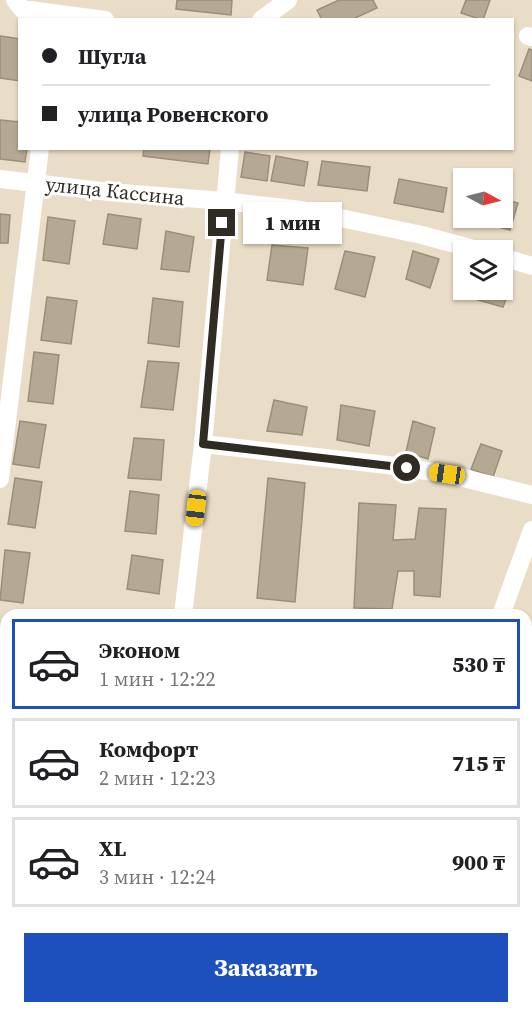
<!DOCTYPE html>
<html lang="ru">
<head>
<meta charset="utf-8">
<style>
  body { margin:0; font-family:"Source Serif 4",serif; background:#f6f6f6; color:#202124; height:100vh; display:flex; flex-direction:column; font-size:22px; white-space:nowrap }
  * { box-sizing:border-box; margin:0 }
  p { font-size:20px; color:#757577 }
  .icon { flex:none; width:33px; height:33px; fill:none; stroke:currentColor; stroke-width:2; stroke-linecap:round; stroke-linejoin:round }
  .map { position:relative; flex:1; overflow:hidden }
  .side { position:absolute; left:0px; top:609px; width:532px; height:405px; display:flex; flex-direction:column; background:#fff; border-radius:18px 18px 0 0; box-shadow:0 2px 4px #0004 }
  .side>* { flex:none }
  .top-card { position:absolute; left:18px; top:18px; width:496px; height:132px; border-radius:0px; box-shadow:0 2px 4px #0004; display:grid; align-content:center; height:132px; padding:0 24px; background:#fff }
  .needle { width:39px; rotate:97deg }
  .buttons { position:absolute; left:453px; top:168px; display:grid; gap:12px }
  .buttons a { display:grid; place-items:center; width:60px; height:60px; border-radius:0px; background:#fff; box-shadow:0 2px 4px #0004; font-size:30px }
  .end { position:absolute; width:27px; height:27px; margin:-14px; border:8px solid #302c23; background:#fff; box-shadow:0 0 0 3px #fff }
  .from { border-radius:50% }
  .bubble { position:absolute; height:42px; border-radius:0px; background:#fff; box-shadow:0 2px 4px #0004; font-size:20px; font-weight:800; line-height:42px; text-align:center }
  .car { position:absolute; width:18px; height:36px; margin:-18px -9px; border-radius:8px; box-shadow:0 0 4px 2px #0007; background:linear-gradient(#f5c518 24%,#345 0 40%,#f5c518 0 76%,#345 0 86%,#f5c518 0) }
  .top-card b { display:flex; align-items:center; gap:21px; height:57px; font-size:22px }
  .top-card b+b { border-top:2px solid #e0e0e0 }
  .top-card i { width:15px; height:15px; background:#202124 }
  ul { padding:10px 0 0; list-style:none }
  li { display:flex; align-items:center; gap:18px; height:90px; margin:0 12px 9px; padding:0 12px; border:3px solid #e0e0e0; border-radius:0px }
  li div { flex:1 }
  li b { display:block; font-size:22px }
  li em { font-style:normal; font-weight:800 }
  li.on { border-color:#1d50bd }
  li>.icon { width:54px; height:54px; stroke-width:1.5 }
  .primary-button { display:flex; gap:12px; margin-top:auto; padding:12px 24px }
  .primary-button a { flex:1; height:69px; border-radius:0px; background:#1d50bd; color:#fff; font-size:24px; font-weight:800; line-height:69px; text-align:center }
  .map>svg:first-child { display:block }
  .forest { fill:#c3a771 }
  .building { fill:#b5a993; stroke:#9a8f7a; stroke-width:1.5 }
  .lines { fill:none; stroke-linecap:round; stroke-linejoin:round }
  .minor { stroke:#fff; stroke-width:18 }
  .major { stroke:#fff; stroke-width:24 }
  .route { stroke:#302c23; stroke-width:8 }
  .labels { text-anchor:middle; dominant-baseline:central; stroke-width:6; stroke-linejoin:round; paint-order:stroke }
  .street-label { font-size:20px; fill:#302c23; stroke:#fff }
</style>
</head>
<body>
<div class="map">
<svg width="532" height="1014" viewBox="0 0 532 1014">
  <rect width="100%" height="100%" fill="#eaddc7"/>
  <path class="forest" d="M365 1008H424L435 1014H374Z"/>
  <path class="building" d="M177 0H232L231 15 176 9Z
    M339 0H373L377 8 351 20H322L317 10Z
    M466 0H490L483 20 461 13Z
    M0 36 20 39V81L0 78Z
    M529 49 532 50V81L519 76Z
    M0 120 20 122V148H27L25 162 0 159Z
    M144 148H210L208 164 143 156Z
    M245 152 270 156 267 181 241 177Z
    M276 156 308 162 304 186 271 181Z
    M322 161 370 167 367 191 318 185Z
    M399 179 447 188 443 212 394 203Z
    M502 199 518 203 510 230 464 218H502Z
    M0 214 10 215 8 243H0Z
    M108 214 141 219 137 249 103 244Z
    M48 217 75 221 69 264 43 260Z
    M166 231 194 237 189 272 161 269Z
    M272 245 308 248 303 285 267 280Z
    M345 251 375 257 365 297 335 289Z
    M413 251 439 259 430 288 406 279Z
    M502 280 512 283 503 307 471 298 474 290H502Z
    M47 297 77 301 71 344 41 340Z
    M153 298 183 302 179 347 148 343Z
    M34 352 59 355 53 404 28 401Z
    M148 361 179 363 173 410 141 407Z
    M274 400 307 407 302 435 267 431Z
    M341 405 375 411 369 446 337 440Z
    M20 421 46 425 39 468 13 464Z
    M413 421 435 428 428 459 406 452Z
    M134 438 164 440 161 480 128 478Z
    M481 444 502 451 493 477 471 469Z
    M15 478 42 482 35 528 8 524Z
    M268 478 305 483 295 602 257 598Z
    M130 491 159 495 156 534 125 531Z
    M359 503 396 505 393 540 415 539 419 508 446 509 440 597 414 595V571H398L392 609 354 608Z
    M5 550 30 553 23 603 0 600Z
    M132 555 163 560 159 594 127 589Z
    M0 628H6V650L0 649Z
    M0 666 6 667V690L0 689Z
    M526 678 532 680V726L526 724Z
    M0 706 6 707V750H0Z
    M526 736 532 738V783L526 781Z
    M0 848 6 849V883L0 882Z
    M0 1001 6 1002V1008H12L11 1014H0Z
    M61 1008H100L99 1014H60Z
    M424 1008H504L512 1012 511 1014H435Z"/>
  <g class="lines">
    <path class="minor" d="M15 0 22 9 105 20
      M261 20 288 0
      M528 36 532 37
      M0 179 109 192 224 201 302 210 422 235 477 250
      M502 257 532 266
      M203 444 387 465 447 474 532 495
      M0 479 40 148
      M183 615 203 444 230 148
      M501 615 532 530
      M526 794 532 796
      M526 1007 532 996
      M33 1014 34 1008
      M128 1014V1008
      M329 1014 333 1008"/>
    <path class="major" d="M0 939 6 940
      M305 1008 318 1014"/>
  </g>
  <g class="lines">
    <path class="route" d="M222 223 203 444 407 468"/>
  </g>
  <g class="labels">
    <g class="street-label">
      <text transform="translate(115 191) rotate(6)">улица Кассина</text>
    </g>
  </g>
</svg>
<div class="buttons">
<a><svg class="needle" viewBox="-14 -14 28 28"><path d="M0-13l5 13h-10z" fill="#e53935"/><path d="M0 13l5-13h-10z" fill="#757577"/></svg></a>
<a><svg class="icon" aria-label="layers" viewBox="0 0 24 24"><path d="M12 4l9 5-9 5-9-5zM3 14l9 5 9-5"/></svg></a>
</div>
<i class="end from" style="left:407px;top:468px"></i>
<i class="end" style="left:222px;top:223px"></i>
<div class="bubble" style="left:243px;top:202px;width:99px">1 мин</div>
<i class="car" style="left:447px;top:474px;rotate:278deg"></i>
<i class="car" style="left:196px;top:508px;rotate:187deg"></i>
<div class="top-card">
<b><i class="from"></i>Шугла</b>
<b><i></i>улица Ровенского</b>
</div>
<section class="side">
<ul>
<li class="on"><svg class="icon" aria-label="car" viewBox="0 0 24 24"><path d="M5 17H2v-5l4-1 3-4h7l3 4 3 1v5h-3M9 17h6M6 11h13"/><circle cx="7" cy="17" r="2"/><circle cx="17" cy="17" r="2"/></svg><div><b>Эконом</b><p>1 мин · 12:22</p></div><em>530 ₸</em></li>
<li><svg class="icon" aria-label="car" viewBox="0 0 24 24"><path d="M5 17H2v-5l4-1 3-4h7l3 4 3 1v5h-3M9 17h6M6 11h13"/><circle cx="7" cy="17" r="2"/><circle cx="17" cy="17" r="2"/></svg><div><b>Комфорт</b><p>2 мин · 12:23</p></div><em>715 ₸</em></li>
<li><svg class="icon" aria-label="car" viewBox="0 0 24 24"><path d="M5 17H2v-5l4-1 3-4h7l3 4 3 1v5h-3M9 17h6M6 11h13"/><circle cx="7" cy="17" r="2"/><circle cx="17" cy="17" r="2"/></svg><div><b>XL</b><p>3 мин · 12:24</p></div><em>900 ₸</em></li>
</ul>
<div class="primary-button"><a>Заказать</a></div>
</section>
</div>
</body>
</html>
